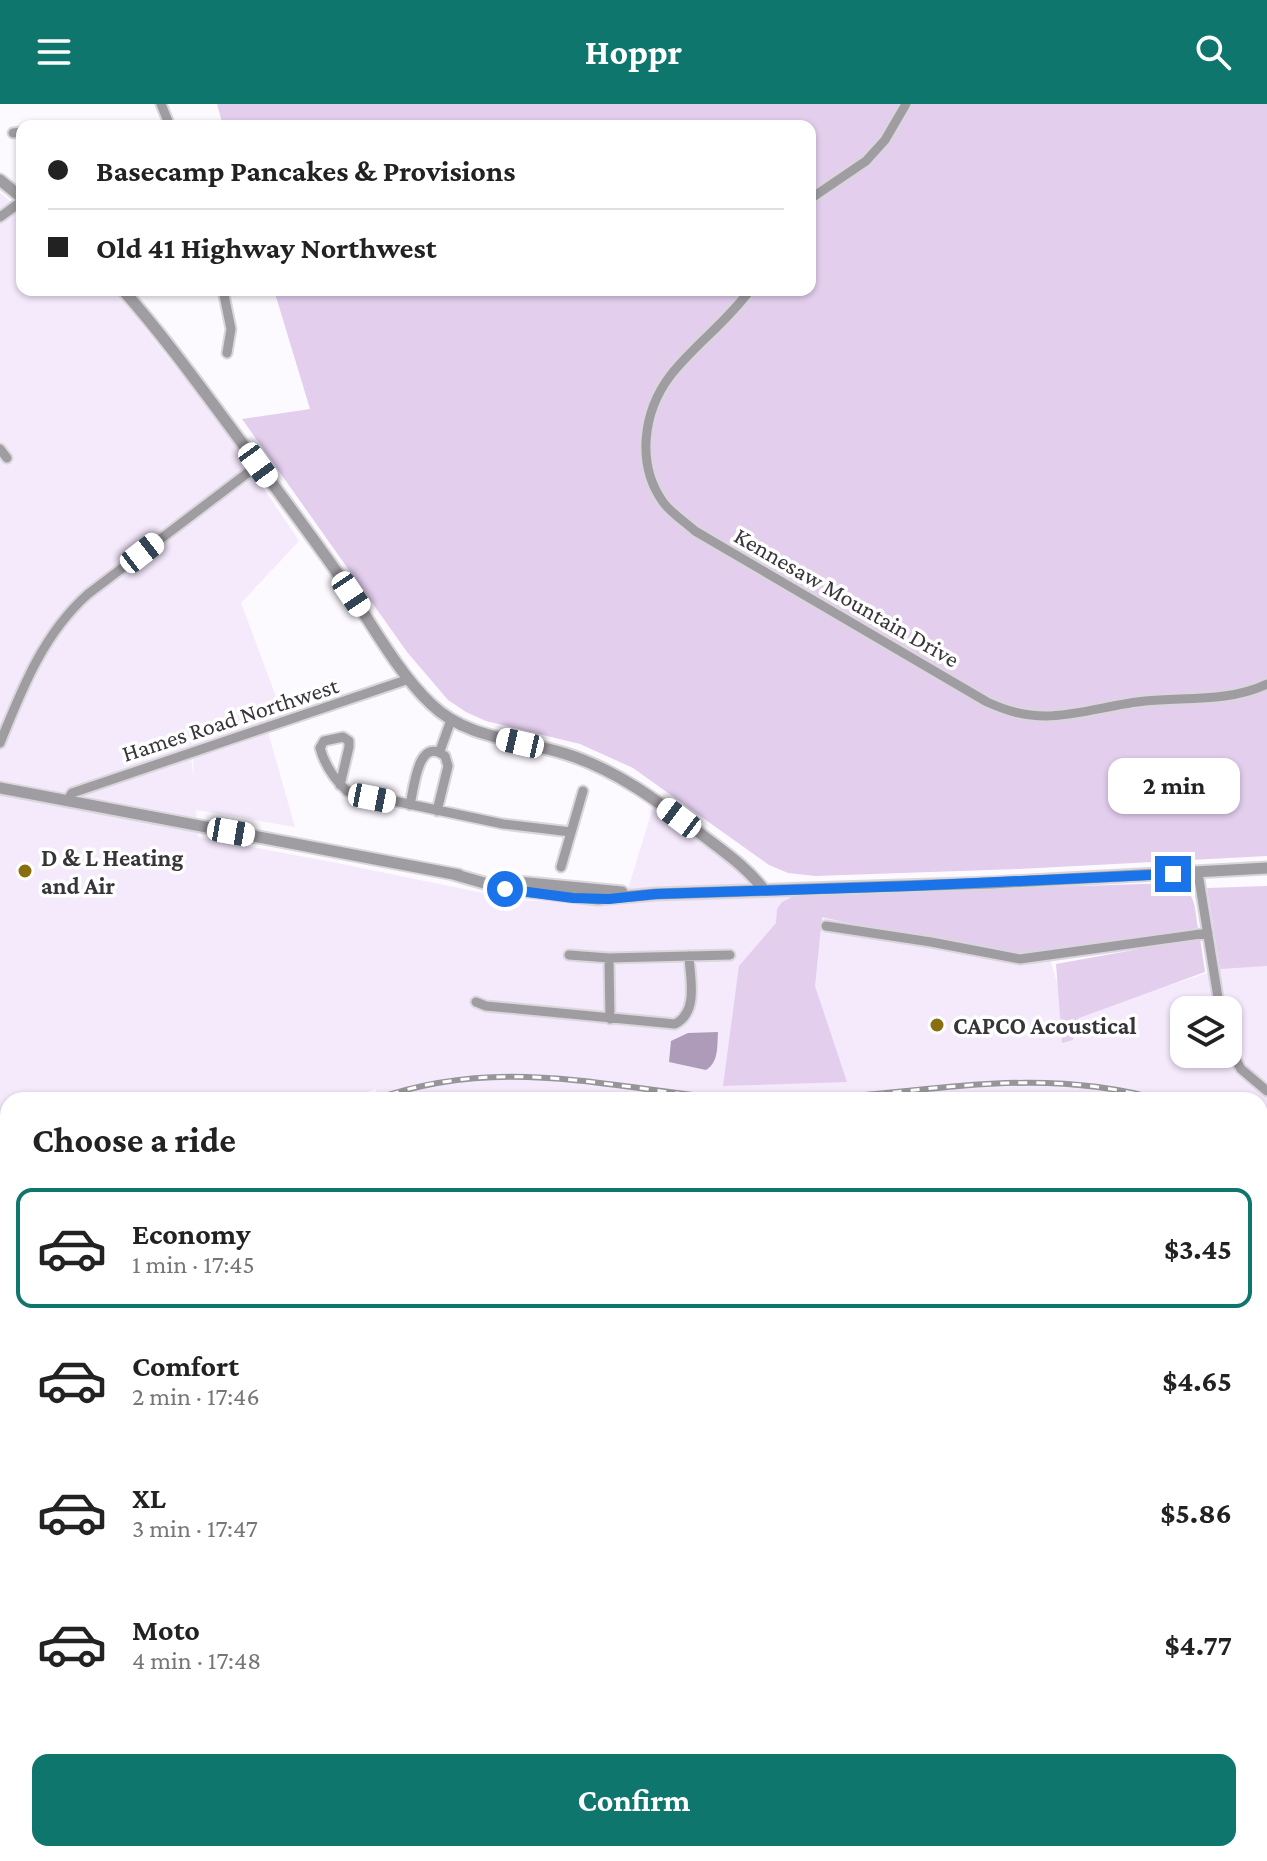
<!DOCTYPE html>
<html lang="en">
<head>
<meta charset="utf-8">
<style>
  body { margin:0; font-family:"Crimson Pro",serif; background:#f2f2f2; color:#222; height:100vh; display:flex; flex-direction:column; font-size:30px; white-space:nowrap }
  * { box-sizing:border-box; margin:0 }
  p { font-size:26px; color:#767676 }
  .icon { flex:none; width:44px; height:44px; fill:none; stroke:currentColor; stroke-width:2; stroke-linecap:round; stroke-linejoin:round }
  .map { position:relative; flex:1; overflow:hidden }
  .drawer { position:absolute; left:0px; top:988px; width:1268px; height:770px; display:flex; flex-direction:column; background:#fff; border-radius:24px 24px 0 0; box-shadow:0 2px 6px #0004 }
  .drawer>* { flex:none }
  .banner { position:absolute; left:16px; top:16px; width:800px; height:176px; border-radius:16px; box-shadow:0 2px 6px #0004; display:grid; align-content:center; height:176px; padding:0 32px; background:#fff }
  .controls { position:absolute; left:1170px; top:892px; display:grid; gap:16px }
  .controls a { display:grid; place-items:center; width:72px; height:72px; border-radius:16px; background:#fff; box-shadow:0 2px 6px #0004; font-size:40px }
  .end { position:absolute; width:36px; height:36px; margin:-18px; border:10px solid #1a73e8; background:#fff; box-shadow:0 0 0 4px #fff }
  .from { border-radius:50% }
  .bubble { position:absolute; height:56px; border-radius:16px; background:#fff; box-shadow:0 2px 6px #0004; font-size:26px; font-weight:700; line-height:56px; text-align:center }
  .car { position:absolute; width:24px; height:48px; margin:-24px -12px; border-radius:10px; box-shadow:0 0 6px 2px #0007; background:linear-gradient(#fff 24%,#345 0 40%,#fff 0 76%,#345 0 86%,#fff 0) }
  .banner b { display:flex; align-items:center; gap:28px; height:76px; font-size:30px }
  .banner b+b { border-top:2px solid #e0e0e0 }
  .banner i { width:20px; height:20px; background:#222 }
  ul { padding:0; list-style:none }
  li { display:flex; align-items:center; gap:24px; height:120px; margin:0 16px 12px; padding:0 16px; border:4px solid transparent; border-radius:16px }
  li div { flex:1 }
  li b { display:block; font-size:30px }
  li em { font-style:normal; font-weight:700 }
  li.selected { border-color:#0f766e }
  li>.icon { width:72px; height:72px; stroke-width:1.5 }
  h2 { padding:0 32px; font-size:36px; line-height:96px }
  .button { display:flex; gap:16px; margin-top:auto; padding:16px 32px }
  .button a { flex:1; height:92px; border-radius:16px; background:#0f766e; color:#fff; font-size:32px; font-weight:700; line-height:92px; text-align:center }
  header { display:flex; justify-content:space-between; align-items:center; height:104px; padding:0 32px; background:#0f766e; color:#fff; font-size:36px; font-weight:700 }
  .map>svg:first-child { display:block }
  .built { fill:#f5e9fc; fill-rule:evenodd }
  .green { fill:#e3ceee }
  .water { fill:#ae9ab9 }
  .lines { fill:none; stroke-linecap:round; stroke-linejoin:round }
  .stream { stroke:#ae9ab9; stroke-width:3 }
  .minor-casing { stroke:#dad7dc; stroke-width:13 }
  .tertiary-casing { stroke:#dad7dc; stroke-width:15 }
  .primary-casing { stroke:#dad7dc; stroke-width:18 }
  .minor { stroke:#a09da2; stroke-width:9 }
  .tertiary { stroke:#a09da2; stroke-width:11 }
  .primary { stroke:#57515a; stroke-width:14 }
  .rail-casing { stroke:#98959a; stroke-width:6 }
  .rail { stroke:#fff; stroke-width:3; stroke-dasharray:9; stroke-linecap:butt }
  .route { stroke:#1a73e8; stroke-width:10 }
  .poi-dot { fill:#886e0f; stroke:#fff; stroke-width:3 }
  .labels { text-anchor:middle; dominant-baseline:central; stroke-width:7; stroke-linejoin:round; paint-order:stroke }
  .street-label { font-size:24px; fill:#38353a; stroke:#fff }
  .poi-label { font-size:24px; font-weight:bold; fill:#38353a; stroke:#fff; text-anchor:start }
</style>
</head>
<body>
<header><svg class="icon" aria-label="menu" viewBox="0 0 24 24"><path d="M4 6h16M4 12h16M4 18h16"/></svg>Hoppr<svg class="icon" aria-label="search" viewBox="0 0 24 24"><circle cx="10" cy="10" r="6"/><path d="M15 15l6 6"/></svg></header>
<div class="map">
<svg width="1267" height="1757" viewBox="0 0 1267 1757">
  <rect width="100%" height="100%" fill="#fdfaff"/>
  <path class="built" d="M0 89 22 107V186H114L218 316 299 437 241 499 284 614 190 645 194 677 193 653 268 628 295 723 196 706 198 733 337 759 517 796 623 801 654 700 766 780 871 829 1048 849 1068 914 1220 865 1267 856V1374L1260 1373V996H383L375 985 349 996H8V1090L0 1089ZM1184 906H1228V950H1184Z
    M0 1105H8V1750H252L229 1757H0Z"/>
  <path class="green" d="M217 0H1267V752L1019 765 815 772 788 769 769 761 633 664 580 640 486 617 466 608 448 596 407 548 242 315 310 305 274 186H810V22H223Z
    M1174 779C1197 789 1194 801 1198 824L1051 847 1012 849 871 824 822 813 815 882 847 978 723 982 739 862 776 819 777 805 782 798 796 791Z
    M1267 782V862L1220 865 1207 784Z
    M1200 834 1205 868 1079 914 1073 936 1062 939 1056 860Z
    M1267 1475V1580L1260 1582V1477Z"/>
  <path class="water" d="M718 928C717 942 719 958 706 966L669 958 671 937 688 929Z"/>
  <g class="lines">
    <path class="stream" d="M1260 1468 1267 1466
      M970 1757 979 1750"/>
    <defs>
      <path id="minor" d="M161 0 170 22
        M13 29 22 28
        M810 95 866 57 885 36 906 0
        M0 113 22 97
        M223 186 231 225 227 249
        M750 186C726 219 694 241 670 272 643 308 636 360 663 398 671 409 685 418 695 427L987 598C1007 607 1024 612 1046 612 1077 612 1113 600 1145 597 1186 593 1229 598 1267 580
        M0 345 7 354
        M0 639C22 585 43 530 88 490L258 361
        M440 647 451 616
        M340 681 349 643V637L343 633 324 637 320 644C325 662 334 675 347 687L503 720 571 728
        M67 697 72 689 409 575
        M410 701C414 684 418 631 445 652L448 662 437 707
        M561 763 583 687
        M1198 769 1220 906
        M826 822 931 838 1020 855 1208 829
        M569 851 609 854 730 851
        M609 854 610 915
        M476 898 486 902 675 920C699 908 690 874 689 852
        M1228 942 1241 965 1267 987
        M0 1394 8 1393
        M0 1590 8 1584
        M1260 1681 1267 1703
        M1260 1738 1267 1736
        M506 1750 507 1757
        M609 1750 610 1757
        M679 1750 681 1757
        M1024 1750 1028 1757
        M418 1757 439 1750
        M788 1757 794 1750
        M1043 1757 1047 1750
        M1202 1757 1223 1750"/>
      <path id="tertiary" d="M0 76 22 94
        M123 186C161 229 194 274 228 320 264 369 301 417 336 467 365 508 395 566 431 600 468 636 520 635 566 650 617 666 659 698 701 730 724 748 747 763 764 786
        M0 684 459 771
        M453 770 505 785 598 795 656 790 992 779 1267 764
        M496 776 622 788"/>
      <path id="primary" d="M0 1171 8 1173
        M0 1187 8 1188
        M1260 1384 1267 1385
        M1260 1408 1267 1410"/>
    </defs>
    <use href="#minor" class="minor-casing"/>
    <use href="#tertiary" class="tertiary-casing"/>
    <use href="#primary" class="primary-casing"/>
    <use href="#minor" class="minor"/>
    <use href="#tertiary" class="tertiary"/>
    <use href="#primary" class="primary"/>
    <defs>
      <path id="rail" d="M373 996C505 949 611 986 743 996
        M803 996C926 989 1039 961 1161 996
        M1260 1034 1267 1037
        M0 1099 8 1100"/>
    </defs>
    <use href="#rail" class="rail-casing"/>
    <use href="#rail" class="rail"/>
  </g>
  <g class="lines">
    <path class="route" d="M505 785 573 794 609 795 656 790 910 782 1173 770"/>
  </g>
  <g class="poi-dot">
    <circle cx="25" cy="767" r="8"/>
    <circle cx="937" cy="921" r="8"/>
  </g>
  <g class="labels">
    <g class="street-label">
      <text transform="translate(847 493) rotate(30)">Kennesaw Mountain Drive</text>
      <text transform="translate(230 615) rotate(-18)">Hames Road Northwest</text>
    </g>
    <g class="poi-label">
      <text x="41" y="753">D &amp; L Heating<tspan x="41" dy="28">and Air</tspan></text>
      <text x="953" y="921">CAPCO Acoustical</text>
    </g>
  </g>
</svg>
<div class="controls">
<a><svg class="icon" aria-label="layers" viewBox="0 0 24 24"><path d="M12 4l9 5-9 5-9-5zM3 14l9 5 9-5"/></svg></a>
</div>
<i class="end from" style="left:505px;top:785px"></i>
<i class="end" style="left:1173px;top:770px"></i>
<div class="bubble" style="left:1108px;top:654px;width:132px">2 min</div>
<i class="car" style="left:258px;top:361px;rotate:144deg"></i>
<i class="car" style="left:142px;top:449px;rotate:52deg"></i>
<i class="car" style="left:351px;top:490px;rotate:146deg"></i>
<i class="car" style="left:520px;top:639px;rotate:283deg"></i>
<i class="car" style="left:372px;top:694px;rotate:101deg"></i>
<i class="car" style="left:679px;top:714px;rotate:307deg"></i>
<i class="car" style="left:231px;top:728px;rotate:100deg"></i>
<div class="banner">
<b><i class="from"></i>Basecamp Pancakes &amp; Provisions</b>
<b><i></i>Old 41 Highway Northwest</b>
</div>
<section class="drawer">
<h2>Choose a ride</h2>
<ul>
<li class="selected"><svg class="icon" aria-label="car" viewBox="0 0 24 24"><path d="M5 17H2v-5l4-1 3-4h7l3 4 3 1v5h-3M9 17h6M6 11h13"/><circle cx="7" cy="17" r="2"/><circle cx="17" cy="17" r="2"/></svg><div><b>Economy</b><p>1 min · 17:45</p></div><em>$3.45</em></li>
<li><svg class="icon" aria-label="car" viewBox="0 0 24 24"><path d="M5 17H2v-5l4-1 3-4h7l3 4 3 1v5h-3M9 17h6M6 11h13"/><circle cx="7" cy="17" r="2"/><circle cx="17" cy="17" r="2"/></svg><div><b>Comfort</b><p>2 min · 17:46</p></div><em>$4.65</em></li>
<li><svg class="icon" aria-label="car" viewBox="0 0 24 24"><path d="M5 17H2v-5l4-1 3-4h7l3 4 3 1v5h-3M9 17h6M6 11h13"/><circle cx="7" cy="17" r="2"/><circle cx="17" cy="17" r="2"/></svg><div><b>XL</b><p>3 min · 17:47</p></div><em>$5.86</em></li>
<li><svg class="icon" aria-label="car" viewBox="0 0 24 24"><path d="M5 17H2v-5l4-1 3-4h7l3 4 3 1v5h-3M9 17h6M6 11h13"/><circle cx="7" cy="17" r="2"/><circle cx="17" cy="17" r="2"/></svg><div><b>Moto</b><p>4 min · 17:48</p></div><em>$4.77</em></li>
</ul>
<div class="button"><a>Confirm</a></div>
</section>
</div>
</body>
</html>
